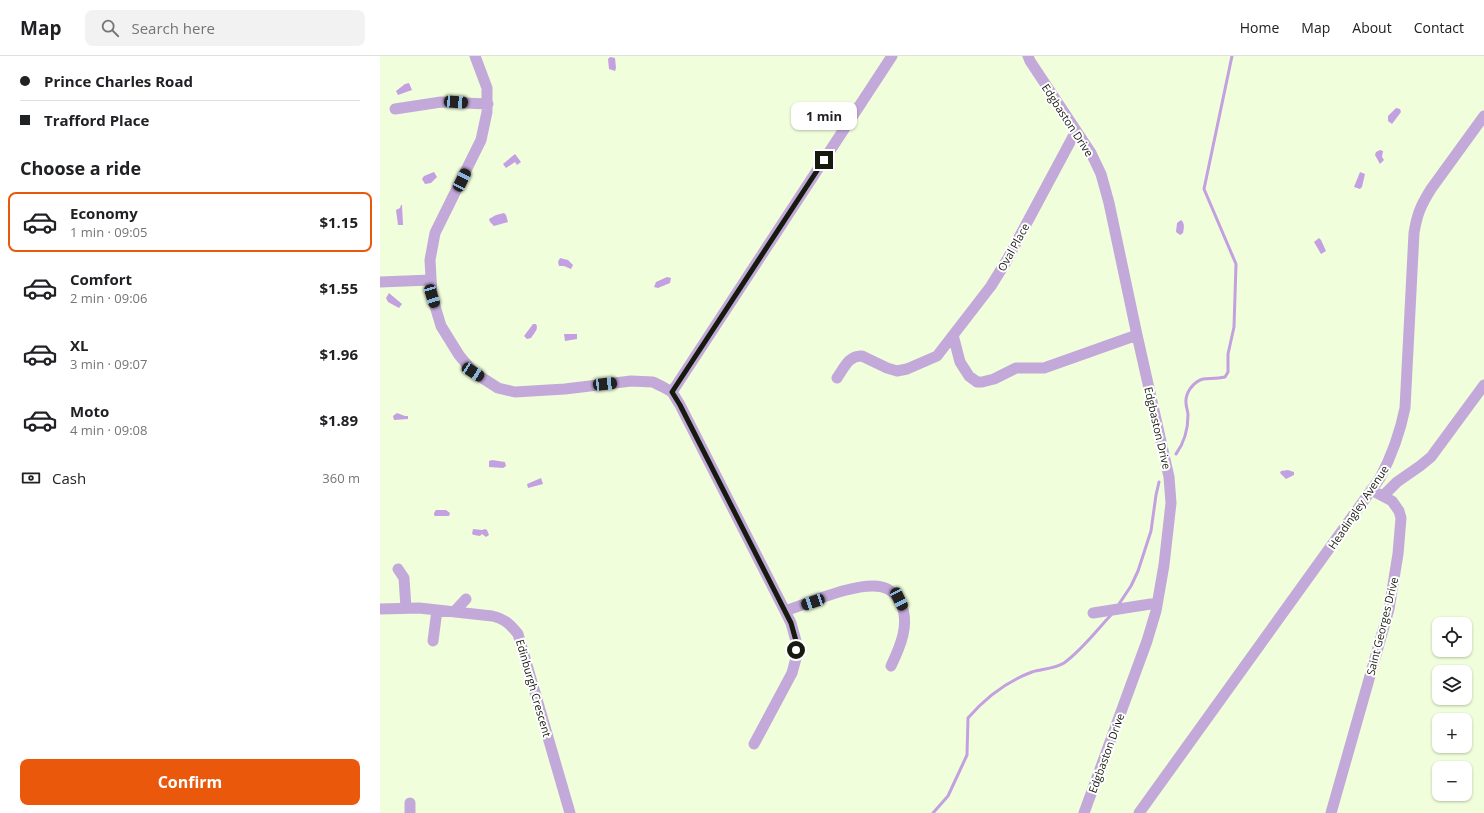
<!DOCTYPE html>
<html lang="en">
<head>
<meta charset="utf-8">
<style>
  body { margin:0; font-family:"Open Sans",sans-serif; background:#f2f2f2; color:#202124; height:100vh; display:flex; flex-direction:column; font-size:15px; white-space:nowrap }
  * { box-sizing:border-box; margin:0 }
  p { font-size:13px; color:#757577 }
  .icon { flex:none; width:22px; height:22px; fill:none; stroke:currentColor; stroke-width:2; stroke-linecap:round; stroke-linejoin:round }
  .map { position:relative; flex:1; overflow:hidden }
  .panel { display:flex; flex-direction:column; background:#fff; width:380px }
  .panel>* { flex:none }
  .guide { display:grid; align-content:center; height:88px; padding:0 20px; background:#fff }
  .fabs { position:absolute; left:1052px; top:561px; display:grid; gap:8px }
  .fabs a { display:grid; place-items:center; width:40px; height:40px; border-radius:8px; background:#fff; box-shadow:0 1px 3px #0004; font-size:20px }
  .end { position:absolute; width:18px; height:18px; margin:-9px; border:5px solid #171b0f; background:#fff; box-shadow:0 0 0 2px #fff }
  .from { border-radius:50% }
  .bubble { position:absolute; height:28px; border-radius:8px; background:#fff; box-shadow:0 1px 3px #0004; font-size:13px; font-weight:700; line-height:28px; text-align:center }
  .car { position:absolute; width:12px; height:24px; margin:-12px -6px; border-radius:5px; box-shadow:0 0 3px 1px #0007; background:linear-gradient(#222 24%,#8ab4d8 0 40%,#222 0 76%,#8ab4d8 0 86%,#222 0) }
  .guide b { display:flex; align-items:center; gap:14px; height:38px; font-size:15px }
  .guide b+b { border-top:1px solid #e0e0e0 }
  .guide i { width:10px; height:10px; background:#202124 }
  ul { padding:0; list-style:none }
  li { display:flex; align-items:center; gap:12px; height:60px; margin:0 8px 6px; padding:0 12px; border:2px solid transparent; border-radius:8px }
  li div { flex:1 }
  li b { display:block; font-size:15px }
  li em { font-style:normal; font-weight:700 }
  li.on { border-color:#ea580c }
  li>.icon { width:36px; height:36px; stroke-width:1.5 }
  h2 { padding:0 20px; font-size:18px; line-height:48px }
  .pay { display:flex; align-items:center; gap:10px; height:44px; padding:0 20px; font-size:15px }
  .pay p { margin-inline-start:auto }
  .cta { display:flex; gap:8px; margin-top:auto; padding:8px 20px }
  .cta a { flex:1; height:46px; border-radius:8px; background:#ea580c; color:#fff; font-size:16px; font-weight:700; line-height:46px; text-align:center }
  header { display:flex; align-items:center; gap:24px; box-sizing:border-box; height:56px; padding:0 20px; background:#fff; border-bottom:1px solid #e0e0e0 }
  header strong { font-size:19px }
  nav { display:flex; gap:22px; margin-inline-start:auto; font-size:14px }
  .search { width:280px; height:36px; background:#f2f2f2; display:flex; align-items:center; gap:10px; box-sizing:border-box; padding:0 14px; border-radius:8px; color:#757577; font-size:15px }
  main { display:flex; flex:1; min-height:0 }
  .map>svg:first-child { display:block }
  .water { fill:#c2a0e1 }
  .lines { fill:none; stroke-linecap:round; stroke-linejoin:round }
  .stream { stroke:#c2a0e1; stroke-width:3 }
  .minor { stroke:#c2a9d9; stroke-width:11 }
  .route { stroke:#171b0f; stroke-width:5 }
  .labels { text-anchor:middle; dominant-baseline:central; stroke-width:4; stroke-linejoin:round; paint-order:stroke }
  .street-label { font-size:11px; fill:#171b0f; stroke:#fff }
</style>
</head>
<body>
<header>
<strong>Map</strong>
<div class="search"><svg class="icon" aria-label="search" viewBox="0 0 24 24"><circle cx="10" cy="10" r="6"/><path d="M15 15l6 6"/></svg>Search here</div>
<nav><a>Home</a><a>Map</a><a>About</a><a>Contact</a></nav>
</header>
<main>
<section class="panel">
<div class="guide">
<b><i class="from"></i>Prince Charles Road</b>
<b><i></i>Trafford Place</b>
</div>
<h2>Choose a ride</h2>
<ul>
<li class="on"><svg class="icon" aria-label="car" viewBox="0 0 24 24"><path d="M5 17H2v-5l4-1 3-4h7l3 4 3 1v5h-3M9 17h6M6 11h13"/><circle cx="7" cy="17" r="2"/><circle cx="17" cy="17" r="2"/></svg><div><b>Economy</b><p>1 min · 09:05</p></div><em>$1.15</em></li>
<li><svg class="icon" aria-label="car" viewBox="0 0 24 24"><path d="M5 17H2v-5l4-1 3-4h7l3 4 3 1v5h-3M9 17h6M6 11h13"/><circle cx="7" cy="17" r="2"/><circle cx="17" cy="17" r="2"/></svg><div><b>Comfort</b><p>2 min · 09:06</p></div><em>$1.55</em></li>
<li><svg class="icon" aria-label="car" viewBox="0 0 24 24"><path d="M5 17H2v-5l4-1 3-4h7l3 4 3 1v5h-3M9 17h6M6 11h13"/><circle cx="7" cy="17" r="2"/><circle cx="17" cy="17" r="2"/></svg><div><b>XL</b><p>3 min · 09:07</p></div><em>$1.96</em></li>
<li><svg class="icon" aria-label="car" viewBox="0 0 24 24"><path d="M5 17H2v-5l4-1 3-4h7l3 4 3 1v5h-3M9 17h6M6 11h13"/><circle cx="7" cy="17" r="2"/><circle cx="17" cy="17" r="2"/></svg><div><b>Moto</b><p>4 min · 09:08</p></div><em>$1.89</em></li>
</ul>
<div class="pay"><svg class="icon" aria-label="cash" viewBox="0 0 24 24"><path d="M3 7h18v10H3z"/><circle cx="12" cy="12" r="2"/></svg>Cash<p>360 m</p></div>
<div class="cta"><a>Confirm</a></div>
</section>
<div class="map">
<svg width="1104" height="757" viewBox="0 0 1104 757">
  <rect width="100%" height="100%" fill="#f1fedb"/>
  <path class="water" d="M230 1 235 2 236 12 235 15 229 13 228 3Z
    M29 27 32 34 18 39 16 35 25 28Z
    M1016 52 1020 53 1021 56 1012 68 1008 65V60Z
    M1000 94 1003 95 1002 101 1004 104 1000 108 995 99 996 96Z
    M135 98 141 106 137 109 135 106 126 112 123 108Z
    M54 116 57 121 51 127 45 128 42 123 44 120Z
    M980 116 985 118 982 131 980 133 974 131Z
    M21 149H22L23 169H18L16 154 20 152Z
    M124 157 126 159 128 166 114 170 110 166 109 163 116 159Z
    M801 164C805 167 804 172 803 177L800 179 796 176 797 167Z
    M939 182 941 184 946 195 941 198 934 186Z
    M180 202 188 204 193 209 191 213 184 210H179L178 206Z
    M287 221 291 222 290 227 278 232 274 231 276 226Z
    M9 237 22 248 19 252 8 246 6 242Z
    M153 268H156C159 273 154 277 151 282L147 283 144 280Z
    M184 278H197V283L185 285Z
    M17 357 25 360H28V363L14 364 13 360Z
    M112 404 125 406 126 410 123 412 109 411V405Z
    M908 414 914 416V419L906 423 900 417 901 415Z
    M161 422 163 428 148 432 147 428Z
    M56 454H66L70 457 69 460H55L54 459V457Z
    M93 473 102 474 105 473 107 474 109 479 106 481 102 478 100 480 94 479 92 478Z"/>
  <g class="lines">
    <path class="stream" d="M796 398C804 387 808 372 808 359 808 355 806 351 806 347 805 337 813 326 823 323 829 322 836 323 845 321L848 316V298L854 271 856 208 824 133 852 0
      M739 548 751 530 758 515 771 475 776 439 779 426
      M553 757 568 740 587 699 588 662C606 641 625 626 652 616 662 613 674 613 684 607 702 594 716 575 731 559"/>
    <path class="minor" d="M95 0 107 32V56L101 84 55 177 50 204 52 240 61 270 79 299 93 316 118 332 135 336 185 333 251 325 273 326 283 331 292 336 300 349 405 555 411 567 416 585V602L412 617 374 688
      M648 0 650 5 711 97 721 118 729 147 757 279 789 421 791 447 784 509 776 555 767 585 704 757
      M15 53 61 46 108 48
      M0 226 51 224
      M573 279 580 306 589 320 597 326H602L614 323 636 312H664L757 279
      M457 322C464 312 469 299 482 300L507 312 517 315 527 313 557 300 611 230 627 204 696 75
      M292 336 512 0
      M1003 440 1017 426 1040 410 1051 401 1104 329
      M18 513 24 522 26 552
      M0 553 39 552 112 560C125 563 130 568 138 578L190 757
      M405 555C429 547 478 525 502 531 510 533 517 539 520 546 531 567 520 591 511 610
      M74 556 86 543
      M713 557 777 547
      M53 585 57 554
      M30 757V747
      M759 757 1000 422C1012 399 1020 377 1025 352L1034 177C1037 158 1041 149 1051 133L1104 60
      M951 757 1009 553 1018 498 1021 462 1019 455 1012 445 991 434"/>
  </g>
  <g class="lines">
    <path class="route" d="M416 594V585L411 567 300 349 292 336 444 104"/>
  </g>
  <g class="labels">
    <g class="street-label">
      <text transform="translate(688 64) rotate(57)">Edgbaston Drive</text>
      <text transform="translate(633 191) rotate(-61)">Oval Place</text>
      <text transform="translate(778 372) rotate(77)">Edgbaston Drive</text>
      <text transform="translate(978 451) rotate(-56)">Headingley Avenue</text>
      <text transform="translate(1002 570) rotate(-76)">Saint Georges Drive</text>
      <text transform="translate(154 632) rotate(74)">Edinburgh Crescent</text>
      <text transform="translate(726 697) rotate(-70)">Edgbaston Drive</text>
    </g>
  </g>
</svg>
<div class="fabs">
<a><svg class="icon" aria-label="locate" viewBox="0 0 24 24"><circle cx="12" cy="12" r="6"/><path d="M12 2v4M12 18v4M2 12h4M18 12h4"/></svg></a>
<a><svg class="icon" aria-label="layers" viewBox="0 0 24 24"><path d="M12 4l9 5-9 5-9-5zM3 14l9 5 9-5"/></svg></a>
<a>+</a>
<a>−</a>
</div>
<i class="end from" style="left:416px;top:594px"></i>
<i class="end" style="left:444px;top:104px"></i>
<div class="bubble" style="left:411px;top:46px;width:66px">1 min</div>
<i class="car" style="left:76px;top:46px;rotate:94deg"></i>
<i class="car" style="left:82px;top:124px;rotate:26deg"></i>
<i class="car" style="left:52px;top:240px;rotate:163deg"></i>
<i class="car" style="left:93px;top:316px;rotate:123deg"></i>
<i class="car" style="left:225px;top:328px;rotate:84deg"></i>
<i class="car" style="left:519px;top:543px;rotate:154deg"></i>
<i class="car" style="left:433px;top:546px;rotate:251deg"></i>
</div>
</main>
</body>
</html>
